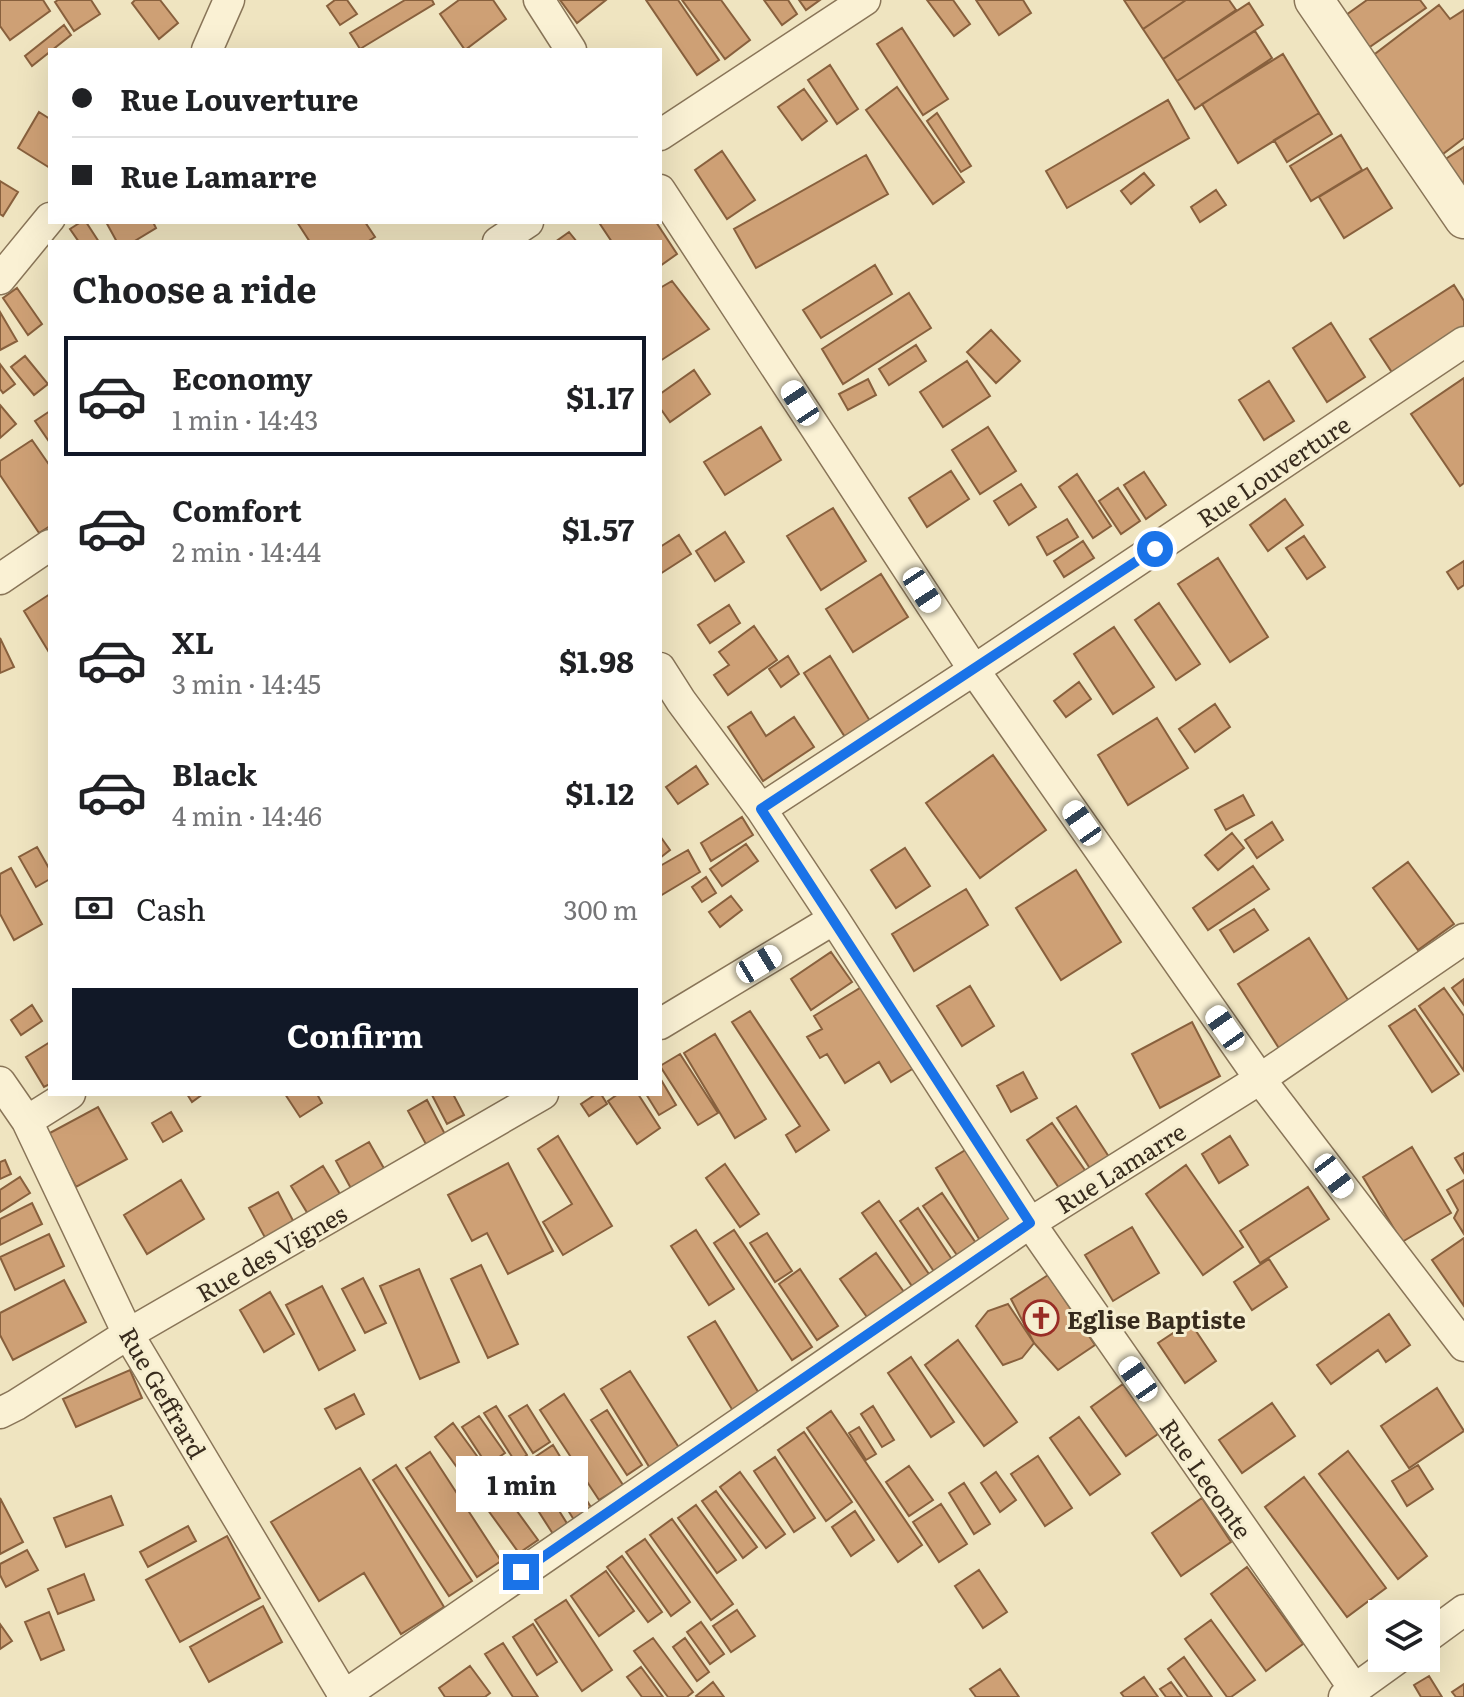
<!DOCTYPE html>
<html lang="en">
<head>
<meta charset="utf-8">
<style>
  body { margin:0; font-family:Literata,serif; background:#f2f2f2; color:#202124; height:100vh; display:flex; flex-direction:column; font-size:30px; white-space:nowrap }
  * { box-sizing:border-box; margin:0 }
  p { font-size:26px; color:#757577 }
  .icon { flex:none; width:44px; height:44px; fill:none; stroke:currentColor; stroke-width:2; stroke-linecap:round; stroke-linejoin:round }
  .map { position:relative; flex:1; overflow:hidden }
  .panel { position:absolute; left:48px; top:240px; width:614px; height:856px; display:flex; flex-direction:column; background:#fff; border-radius:0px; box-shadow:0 8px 32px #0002 }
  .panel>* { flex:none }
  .top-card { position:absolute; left:48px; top:48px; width:614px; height:176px; border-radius:0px; box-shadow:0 8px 32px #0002; display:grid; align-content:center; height:176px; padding:0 24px; background:#fff }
  .fabs { position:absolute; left:1368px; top:1600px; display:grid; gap:16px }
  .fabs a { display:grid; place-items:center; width:72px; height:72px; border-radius:0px; background:#fff; box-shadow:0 8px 32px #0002; font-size:40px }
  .end { position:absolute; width:36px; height:36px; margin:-18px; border:10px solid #1a73e8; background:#fff; box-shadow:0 0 0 4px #fff }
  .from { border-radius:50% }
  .bubble { position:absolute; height:56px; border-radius:0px; background:#fff; box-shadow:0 8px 32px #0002; font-size:26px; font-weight:700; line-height:56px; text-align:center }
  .car { position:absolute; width:24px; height:48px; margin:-24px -12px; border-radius:10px; box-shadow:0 0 6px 2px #0007; background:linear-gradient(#fff 24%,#345 0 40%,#fff 0 76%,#345 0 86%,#fff 0) }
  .top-card b { display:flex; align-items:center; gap:28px; height:76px; font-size:30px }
  .top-card b+b { border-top:2px solid #e0e0e0 }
  .top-card i { width:20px; height:20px; background:#202124 }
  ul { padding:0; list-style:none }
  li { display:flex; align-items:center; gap:24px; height:120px; margin:0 16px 12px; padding:0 8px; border:4px solid transparent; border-radius:0px }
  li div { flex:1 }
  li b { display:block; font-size:30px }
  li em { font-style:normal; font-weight:700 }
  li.current { border-color:#111827 }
  li>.icon { width:72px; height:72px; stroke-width:1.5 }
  h2 { padding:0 24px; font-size:36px; line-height:96px }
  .pay { display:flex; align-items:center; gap:20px; height:88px; padding:0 24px; font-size:30px }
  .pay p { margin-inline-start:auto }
  .button { display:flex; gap:16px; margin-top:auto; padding:16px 24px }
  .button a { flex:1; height:92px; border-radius:0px; background:#111827; color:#fff; font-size:32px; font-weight:700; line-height:92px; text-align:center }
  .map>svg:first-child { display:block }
  .building { fill:#cea075; stroke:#88603d; stroke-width:2 }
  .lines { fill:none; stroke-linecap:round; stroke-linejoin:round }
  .minor-casing { stroke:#897558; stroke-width:33 }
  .tertiary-casing { stroke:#897558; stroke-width:41 }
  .minor { stroke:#faf1d4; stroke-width:30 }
  .tertiary { stroke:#faf1d4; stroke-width:38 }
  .route { stroke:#1a73e8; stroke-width:10 }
  .labels { text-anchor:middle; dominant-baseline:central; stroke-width:6; stroke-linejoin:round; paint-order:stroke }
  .street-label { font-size:24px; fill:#382b1d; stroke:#f6eed0 }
  .poi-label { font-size:24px; font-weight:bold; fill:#382b1d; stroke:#f6eed0; text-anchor:start }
</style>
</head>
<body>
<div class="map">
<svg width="1464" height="1697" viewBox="0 0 1464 1697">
  <rect width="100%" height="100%" fill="#efe4c0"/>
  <path class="building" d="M0 0H43L50 11 10 40 0 26Z
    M58 0H91L100 14 74 31 55 2Z
    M135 0H160L178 23 159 39 132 3Z
    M335 0H347L357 14 340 25 327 6Z
    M405 0H432L434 4 360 49 350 33Z
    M459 0H493L506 19 465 50 440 14Z
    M560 0H606L577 23Z
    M646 0H678L719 60 697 75Z
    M682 0H721L750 40 725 59Z
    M764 0H788L797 14 782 25Z
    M799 0H820L806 10Z
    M927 0H953L970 24 954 36Z
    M976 0H1023L1031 13 999 35Z
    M1124 0H1186L1143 29Z
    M1186 0H1229L1236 10 1163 59 1143 29Z
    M1367 0H1420L1426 8 1361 53 1339 20Z
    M1249 3 1263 25 1177 81 1163 59Z
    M1439 5 1450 19 1464 10V138L1439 157 1367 60Z
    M64 25 71 35 32 66 25 56Z
    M902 28 948 99 923 115 877 44Z
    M1255 31 1272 58 1195 109 1177 81Z
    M1283 54 1319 113 1238 163 1202 104Z
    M830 65 858 109 837 124 808 80Z
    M897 87 964 182 933 204 866 110Z
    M804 89 827 121 802 140 778 107Z
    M1168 100 1189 138 1067 208 1046 171Z
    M39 112 50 119V168L18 148Z
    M937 113 971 166 961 172 927 121Z
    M1319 113 1332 134 1287 162 1274 140Z
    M1341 135 1362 170 1311 201 1290 166Z
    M1464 147V191L1444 160Z
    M722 151 755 200 727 219 695 170Z
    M866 155 888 194 756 268 734 229Z
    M1367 168 1392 208 1344 238 1319 197Z
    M1144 173 1154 185 1131 204 1121 191Z
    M0 181 18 192 3 216 0 214Z
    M1216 190 1226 205 1200 222 1191 207Z
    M81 222H86L99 242H79L70 229Z
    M106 222H153L156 228 133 242H117Z
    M297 222H365L375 237 367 242H310Z
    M603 222H656L677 254 660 266V242H612L600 224Z
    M569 232 577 242H555Z
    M875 265 892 294 821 338 803 310Z
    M672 281 709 329 660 361V288Z
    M1454 285 1464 301V337L1397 380 1370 339Z
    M17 288 42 324 28 335 3 298Z
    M909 293 931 328 843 384 822 349Z
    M0 312 17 341 0 350Z
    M1331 323 1365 377 1327 402 1293 348Z
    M991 330 1020 361 996 383 967 352Z
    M916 345 926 361 889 385 879 369Z
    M25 356 48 384 34 395 11 367Z
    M967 361 990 396 943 427 920 392Z
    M0 364 15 384 3 393 0 389Z
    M694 370 710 394 670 422 660 408V394Z
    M1464 378V483L1460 486 1411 414Z
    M868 379 876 395 848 410 839 394Z
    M1269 381 1294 421 1264 440 1239 400Z
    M0 405 16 424 0 438Z
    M50 411V443L35 421Z
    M761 427 781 460 725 495 704 462Z
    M988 427 1016 471 980 494 952 450Z
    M32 440 50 466V526L39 533 0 475V461Z
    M951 471 969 499 927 527 909 498Z
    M1144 472 1166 505 1146 519 1124 485Z
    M1077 474 1111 526 1093 538 1059 487Z
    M1021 484 1036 507 1009 525 994 501Z
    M1118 488 1140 521 1121 534 1099 501Z
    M1285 499 1303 525 1268 551 1250 525Z
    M833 508 866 561 821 590 787 536Z
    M1067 519 1078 537 1047 555 1037 537Z
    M725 532 744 562 715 581 696 551Z
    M679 535 691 554 660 574V547Z
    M1304 536 1325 567 1307 579 1286 548Z
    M1083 541 1094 558 1064 577 1054 561Z
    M1218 558 1268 637 1230 662 1178 584Z
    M1464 561V585L1458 589 1447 572Z
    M881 574 908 617 853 652 826 609Z
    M50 594V654L24 611Z
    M1159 603 1200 664 1176 680 1135 620Z
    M729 605 740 623 710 643 698 625Z
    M754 626 777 660 728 695 714 675 729 665 719 652Z
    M1114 627 1154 687 1113 714 1074 654Z
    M0 638 14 667 0 673Z
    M788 656 799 674 781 687 769 669Z
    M830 656 870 721 845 737 804 673Z
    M1079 682 1091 699 1066 717 1054 701Z
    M1215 704 1230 727 1195 752 1179 729Z
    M751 712 766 736 794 717 814 747 763 781 728 727Z
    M1157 718 1188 768 1128 805 1098 755Z
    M993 755 1046 830 980 878 926 803Z
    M696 766 708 784 678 804 666 787Z
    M1243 795 1254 815 1226 830 1215 810Z
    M742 817 753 835 711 861 701 843Z
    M1272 822 1283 840 1257 858 1245 840Z
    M1232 833 1244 848 1218 870 1205 855Z
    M660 836 670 850 660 858Z
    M746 844 758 861 722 886 710 869Z
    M37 847 50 870V879L36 887 19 857Z
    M905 848 930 886 896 908 871 870Z
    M688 850 700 872 660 896V866Z
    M1408 862 1454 924 1418 950 1373 888Z
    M1253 866 1269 889 1208 930 1193 908Z
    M11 868 42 924 14 940 0 914V874Z
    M1076 870 1121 942 1061 980 1016 908Z
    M706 877 716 893 702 902 692 887Z
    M966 889 988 925 914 971 892 934Z
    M731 896 742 910 720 927 709 912Z
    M1254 909 1268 930 1234 952 1220 930Z
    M1309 938 1353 1008 1282 1053 1238 984Z
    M831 952 852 982 811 1010 791 979Z
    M1464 979V1005L1452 988Z
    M865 985 914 1068 891 1082 879 1062 845 1083 827 1054 820 1058 807 1037 822 1029 814 1016Z
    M970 986 994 1026 962 1046 937 1006Z
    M1444 988 1464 1016V1071L1419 1006Z
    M32 1005 42 1021 21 1035 11 1020Z
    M1415 1009 1459 1074 1432 1092 1389 1026Z
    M750 1011 829 1130 796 1152 786 1135 800 1126 732 1022Z
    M1192 1022 1220 1076 1160 1108 1132 1054Z
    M715 1034 766 1119 735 1138 684 1053Z
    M50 1042V1084L44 1087 26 1057Z
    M680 1054 718 1113 698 1125 660 1066Z
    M1023 1072 1037 1098 1011 1112 997 1086Z
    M660 1078 676 1105 659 1115 646 1094H660Z
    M187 1094H203L192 1102Z
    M285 1094H317L322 1103 300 1117Z
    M435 1094H453L464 1115 447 1124 432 1095Z
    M596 1094H601L607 1104 589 1116 581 1104Z
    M618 1094H638L660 1128 637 1144 608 1101Z
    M427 1100 447 1138 428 1148 408 1111Z
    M1076 1106 1111 1160 1093 1173 1057 1118Z
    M98 1107 127 1159 76 1187 48 1134Z
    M171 1112 182 1131 163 1142 152 1123Z
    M1052 1123 1089 1176 1063 1194 1027 1140Z
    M558 1136 612 1226 563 1255 543 1222 572 1204 538 1149Z
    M1230 1136 1248 1165 1219 1183 1202 1154Z
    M369 1142 386 1172 353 1192 336 1161Z
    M972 1146 1016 1220 981 1242 936 1168Z
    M1412 1147 1451 1213 1402 1242 1363 1177Z
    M1464 1153V1173L1455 1158Z
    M5 1160 11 1174 0 1179V1162Z
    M508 1163 553 1251 508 1274 487 1233 472 1241 448 1195Z
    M725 1164 759 1214 740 1227 706 1178Z
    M1186 1165 1243 1247 1203 1275 1146 1194Z
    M323 1166 343 1199 311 1219 291 1186Z
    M20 1177 30 1193 0 1212V1190Z
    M181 1180 204 1219 147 1254 124 1215Z
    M1464 1180V1234L1454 1218 1458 1210 1447 1190Z
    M1308 1187 1329 1219 1260 1263 1240 1231Z
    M278 1192 298 1230 269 1245 249 1208Z
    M942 1193 980 1249 961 1261 923 1206Z
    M879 1201 933 1280 916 1292 862 1213Z
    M32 1203 42 1224 0 1245V1219Z
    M918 1208 955 1264 937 1276 900 1221Z
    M1132 1227 1159 1273 1113 1301 1085 1255Z
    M696 1230 734 1289 709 1305 671 1246Z
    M734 1230 812 1347 792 1360 714 1243Z
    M767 1233 792 1271 775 1282 750 1243Z
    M49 1234 64 1266 15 1290 0 1257Z
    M1464 1238V1306L1432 1260Z
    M876 1253 909 1299 872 1324 840 1279Z
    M1269 1259 1287 1287 1252 1310 1234 1282Z
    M481 1265 518 1344 488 1358 451 1279Z
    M419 1269 459 1362 420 1379 380 1286Z
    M800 1269 838 1326 817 1340 779 1284Z
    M1048 1275 1095 1345 1058 1370 1034 1343 1011 1299Z
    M363 1278 386 1323 365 1333 342 1289Z
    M64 1280 86 1322 13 1360 0 1335V1313Z
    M322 1286 355 1350 319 1370 286 1305Z
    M270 1292 294 1334 264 1352 240 1310Z
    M1008 1304 1034 1343 1022 1358 1003 1365 976 1326 988 1311Z
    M1389 1314 1410 1345 1386 1362 1378 1350 1331 1384 1317 1365Z
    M715 1321 760 1395 733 1411 688 1337Z
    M1190 1322 1216 1361 1185 1383 1158 1343Z
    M958 1340 1017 1422 984 1446 925 1365Z
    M911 1357 954 1422 931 1437 888 1373Z
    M130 1370 142 1398 76 1427 63 1399Z
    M630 1371 683 1454 653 1473 601 1389Z
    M1123 1384 1158 1434 1126 1456 1091 1407Z
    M1437 1388 1464 1431 1409 1468 1381 1426Z
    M354 1394 364 1414 336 1429 325 1409Z
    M564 1394 623 1485 599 1500 540 1410Z
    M1272 1403 1295 1436 1242 1473 1219 1440Z
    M527 1405 550 1442 533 1453 509 1416Z
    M496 1406 527 1455 516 1463 484 1413Z
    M873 1406 894 1440 882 1447 861 1414Z
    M607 1410 642 1465 627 1475 591 1420Z
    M831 1411 922 1545 898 1562 807 1428Z
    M479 1416 505 1453 487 1465 462 1427Z
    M1079 1417 1120 1474 1090 1495 1050 1438Z
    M453 1423 538 1540 519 1553 435 1437Z
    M859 1427 876 1454 866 1460 849 1433Z
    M804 1432 852 1502 826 1521 778 1450Z
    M553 1445 592 1509 574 1520 535 1457Z
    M1348 1451 1427 1556 1398 1579 1319 1474Z
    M430 1452 501 1561 477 1577 406 1468Z
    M1038 1456 1072 1508 1045 1526 1011 1474Z
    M775 1457 815 1518 794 1532 754 1471Z
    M529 1463 568 1525 553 1534 514 1473Z
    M396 1465 472 1581 449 1596 373 1480Z
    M1418 1465 1433 1489 1407 1506 1392 1481Z
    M909 1466 933 1500 909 1516 886 1482Z
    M360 1468 444 1607 401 1634 364 1573 319 1601 271 1522Z
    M740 1472 785 1534 766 1548 720 1487Z
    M996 1472 1016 1500 1000 1512 981 1483Z
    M1304 1477 1386 1588 1347 1617 1265 1507Z
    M964 1483 990 1524 974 1534 949 1493Z
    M716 1491 757 1547 743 1558 702 1501Z
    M111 1496 123 1525 66 1547 54 1518Z
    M0 1498 23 1542 0 1554Z
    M1202 1498 1231 1542 1181 1576 1152 1533Z
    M941 1504 967 1544 939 1562 913 1522Z
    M696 1505 736 1560 717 1573 678 1518Z
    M855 1511 874 1540 851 1556 832 1527Z
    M672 1519 733 1604 711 1620 650 1535Z
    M188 1526 196 1541 148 1567 140 1552Z
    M227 1536 260 1598 180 1642 146 1580Z
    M645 1539 690 1602 671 1616 626 1552Z
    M27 1550 38 1570 6 1587 0 1575V1564Z
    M622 1556 662 1612 648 1622 607 1567Z
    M1247 1567 1303 1644 1266 1671 1211 1594Z
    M979 1570 1007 1612 983 1628 955 1586Z
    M606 1571 634 1611 599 1636 571 1596Z
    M84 1574 94 1600 58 1614 48 1589Z
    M566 1600 612 1670 582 1691 535 1620Z
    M263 1606 282 1642 209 1682 190 1647Z
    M737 1610 755 1636 731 1652 713 1626Z
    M49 1612 64 1650 41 1660 25 1622Z
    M1211 1620 1255 1680 1231 1697H1227L1185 1639Z
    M701 1622 724 1654 710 1664 687 1632Z
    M0 1624 12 1641 0 1649Z
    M533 1624 557 1662 537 1675 513 1637Z
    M653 1638 693 1692 687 1697H668L634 1651Z
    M685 1638 709 1672 697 1681 673 1647Z
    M503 1643 538 1697H513L485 1654Z
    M1184 1657 1212 1697H1188L1168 1669Z
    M470 1666 490 1693 485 1697H445L439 1688Z
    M641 1667 663 1697H642L627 1677Z
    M1000 1669 1019 1697H976L970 1689Z
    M1429 1676 1442 1697H1421L1414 1685Z
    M1144 1677 1158 1697H1124L1121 1693Z
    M713 1682 724 1697H697L696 1696Z
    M1171 1682 1182 1697H1166L1160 1689Z
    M1464 1684V1697H1456L1452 1692Z"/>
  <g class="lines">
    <defs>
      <path id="minor" d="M539 0 571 50
        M207 50 229 0
        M660 135 865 0
        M660 190 974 670 1260 1079 1464 1346
        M498 242 528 222
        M0 279 50 218
        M0 579 50 545
        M660 668 681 701 761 809 834 919 1030 1223 1355 1690
        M761 809 974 670 1464 342
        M660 1024 834 919
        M0 1082 27 1121 128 1334 343 1694
        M27 1121 70 1094
        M0 1413 16 1405 128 1334 543 1094
        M1426 1638 1464 1610
        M342 1697 1030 1223 1260 1079 1464 939
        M1344 1697 1398 1658"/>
      <path id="tertiary" d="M1314 0 1464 219"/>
    </defs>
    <use href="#minor" class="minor-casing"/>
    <use href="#tertiary" class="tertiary-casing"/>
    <use href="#minor" class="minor"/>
    <use href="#tertiary" class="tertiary"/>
  </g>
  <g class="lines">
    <path class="route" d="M521 1572 1030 1223 761 809 1155 549"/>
  </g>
  <defs>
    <symbol id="church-ring" viewBox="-11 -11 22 22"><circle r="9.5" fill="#f6eed0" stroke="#992d26" stroke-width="1.5"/><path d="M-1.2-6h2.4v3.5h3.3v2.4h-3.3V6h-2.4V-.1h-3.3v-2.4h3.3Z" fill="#992d26"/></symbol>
  </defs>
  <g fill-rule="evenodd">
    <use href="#church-ring" x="1021" y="1298" width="40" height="40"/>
  </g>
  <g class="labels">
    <g class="street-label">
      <text transform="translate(1273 470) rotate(-34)">Rue Louverture</text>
      <text transform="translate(1120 1167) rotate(-32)">Rue Lamarre</text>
      <text transform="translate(271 1252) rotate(-30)">Rue des Vignes</text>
      <text transform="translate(164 1392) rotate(60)">Rue Geffrard</text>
      <text transform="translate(1207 1478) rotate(55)">Rue Leconte</text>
    </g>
    <g class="poi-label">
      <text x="1067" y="1318">Eglise Baptiste</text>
    </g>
  </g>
</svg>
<div class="fabs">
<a><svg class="icon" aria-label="layers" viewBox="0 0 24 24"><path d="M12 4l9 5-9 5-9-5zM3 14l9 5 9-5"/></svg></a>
</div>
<i class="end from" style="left:1155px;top:549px"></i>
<i class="end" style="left:521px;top:1572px"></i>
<div class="bubble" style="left:456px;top:1456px;width:132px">1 min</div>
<i class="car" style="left:800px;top:403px;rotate:327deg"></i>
<i class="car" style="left:922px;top:590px;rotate:147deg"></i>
<i class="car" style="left:1082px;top:823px;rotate:325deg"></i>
<i class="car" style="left:759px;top:964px;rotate:59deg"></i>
<i class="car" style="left:1225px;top:1028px;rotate:325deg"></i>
<i class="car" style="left:1334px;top:1176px;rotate:143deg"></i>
<i class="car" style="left:1138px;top:1379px;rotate:325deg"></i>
<div class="top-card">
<b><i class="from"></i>Rue Louverture</b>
<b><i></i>Rue Lamarre</b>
</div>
<section class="panel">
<h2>Choose a ride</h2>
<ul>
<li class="current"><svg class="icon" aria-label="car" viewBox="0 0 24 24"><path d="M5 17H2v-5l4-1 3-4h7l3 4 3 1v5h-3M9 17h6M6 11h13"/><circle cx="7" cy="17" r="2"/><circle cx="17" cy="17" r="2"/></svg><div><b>Economy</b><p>1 min · 14:43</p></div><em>$1.17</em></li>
<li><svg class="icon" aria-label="car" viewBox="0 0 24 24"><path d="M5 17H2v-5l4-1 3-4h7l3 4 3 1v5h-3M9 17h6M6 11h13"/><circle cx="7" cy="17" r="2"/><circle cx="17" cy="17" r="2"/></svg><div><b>Comfort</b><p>2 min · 14:44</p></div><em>$1.57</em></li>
<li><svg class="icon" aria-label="car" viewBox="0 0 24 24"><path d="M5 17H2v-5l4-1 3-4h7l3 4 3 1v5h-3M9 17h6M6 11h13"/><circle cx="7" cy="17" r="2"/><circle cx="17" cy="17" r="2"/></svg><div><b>XL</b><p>3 min · 14:45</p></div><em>$1.98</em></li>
<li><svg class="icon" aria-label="car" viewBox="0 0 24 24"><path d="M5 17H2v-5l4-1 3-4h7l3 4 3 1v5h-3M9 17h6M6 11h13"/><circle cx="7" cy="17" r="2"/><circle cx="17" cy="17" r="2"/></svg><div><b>Black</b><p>4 min · 14:46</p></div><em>$1.12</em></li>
</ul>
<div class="pay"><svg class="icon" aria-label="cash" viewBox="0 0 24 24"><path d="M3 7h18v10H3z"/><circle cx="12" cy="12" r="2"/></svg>Cash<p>300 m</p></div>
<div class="button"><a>Confirm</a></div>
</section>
</div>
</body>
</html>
